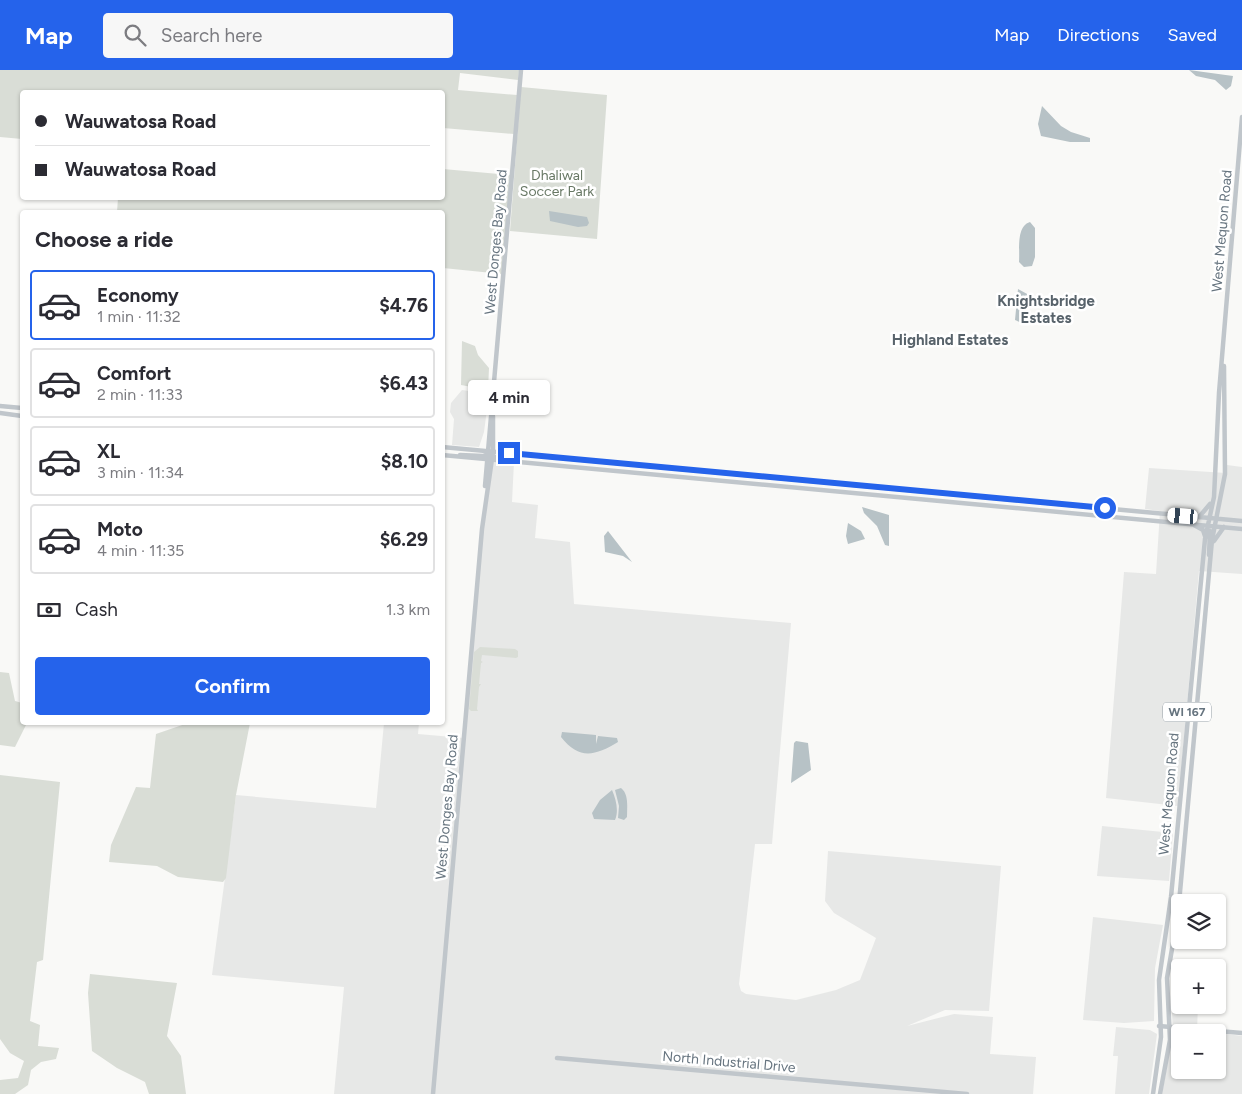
<!DOCTYPE html>
<html lang="en">
<head>
<meta charset="utf-8">
<style>
  body { margin:0; font-family:Figtree,sans-serif; background:#f7f7f7; color:#2b2b33; height:100vh; display:flex; flex-direction:column; font-size:19px; white-space:nowrap }
  * { box-sizing:border-box; margin:0 }
  p { font-size:16px; color:#7c7c81 }
  .icon { flex:none; width:28px; height:28px; fill:none; stroke:currentColor; stroke-width:2; stroke-linecap:round; stroke-linejoin:round }
  .map { position:relative; flex:1; overflow:hidden }
  .side { position:absolute; left:20px; top:140px; width:425px; height:515px; display:flex; flex-direction:column; background:#fff; border-radius:5px; box-shadow:0 1px 4px #0004 }
  .side>* { flex:none }
  .guide { position:absolute; left:20px; top:20px; width:425px; height:110px; border-radius:5px; box-shadow:0 1px 4px #0004; display:grid; align-content:center; height:110px; padding:0 15px; background:#fff }
  .fabs { position:absolute; left:1171px; top:824px; display:grid; gap:10px }
  .fabs a { display:grid; place-items:center; width:55px; height:55px; border-radius:5px; background:#fff; box-shadow:0 1px 4px #0004; font-size:25px }
  .end { position:absolute; width:22px; height:22px; margin:-11px; border:6px solid #2563eb; background:#fff; box-shadow:0 0 0 2px #fff }
  .from { border-radius:50% }
  .bubble { position:absolute; height:35px; border-radius:5px; background:#fff; box-shadow:0 1px 4px #0004; font-size:16px; font-weight:700; line-height:35px; text-align:center }
  .car { position:absolute; width:15px; height:30px; margin:-15px -8px; border-radius:6px; box-shadow:0 0 4px 1px #0007; background:linear-gradient(#fff 24%,#345 0 40%,#fff 0 76%,#345 0 86%,#fff 0) }
  .guide b { display:flex; align-items:center; gap:18px; height:48px; font-size:19px }
  .guide b+b { border-top:1px solid #e1e1e2 }
  .guide i { width:12px; height:12px; background:#2b2b33 }
  ul { padding:0; list-style:none }
  li { display:flex; align-items:center; gap:15px; height:70px; margin:0 10px 8px; padding:0 5px; border:2px solid #e1e1e2; border-radius:5px }
  li div { flex:1 }
  li b { display:block; font-size:19px }
  li em { font-style:normal; font-weight:700 }
  li.selected { border-color:#2563eb }
  li>.icon { width:45px; height:45px; stroke-width:1.5 }
  h2 { padding:0 15px; font-size:22px; line-height:60px }
  .pay { display:flex; align-items:center; gap:12px; height:55px; padding:0 15px; font-size:19px }
  .pay p { margin-inline-start:auto }
  .button { display:flex; gap:10px; margin-top:auto; padding:10px 15px }
  .button a { flex:1; height:58px; border-radius:5px; background:#2563eb; color:#fff; font-size:20px; font-weight:700; line-height:58px; text-align:center }
  header { display:flex; align-items:center; gap:30px; box-sizing:border-box; height:70px; padding:0 25px; background:#2563eb; color:#fff }
  header strong { font-size:24px }
  nav { display:flex; gap:28px; margin-inline-start:auto; font-size:18px }
  .search { width:350px; height:45px; background:#f7f7f7; display:flex; align-items:center; gap:12px; box-sizing:border-box; padding:0 18px; border-radius:5px; color:#7c7c81; font-size:19px }
  .map>svg:first-child { display:block }
  .built { fill:#e7e8e7 }
  .green { fill:#d9ddd6 }
  .water { fill:#b7c2c6 }
  .lines { fill:none; stroke-linecap:round; stroke-linejoin:round }
  .secondary { stroke:#c0c6cb; stroke-width:4.5 }
  .primary { stroke:#c0c6cb; stroke-width:4.5 }
  .route { stroke:#2563eb; stroke-width:6 }
  .labels { text-anchor:middle; dominant-baseline:central; stroke-width:5; stroke-linejoin:round; paint-order:stroke }
  .shield { fill:#fff; stroke:#949ea5; stroke-width:1 }
  .shield-label { font-size:12px; font-weight:bold; fill:#66747f }
  .park-label { font-size:14px; fill:#687865; stroke:#fff }
  .street-label { font-size:14px; fill:#66747f; stroke:#fff }
  .neighbourhood-label { font-size:15px; font-weight:bold; fill:#58636b; stroke:#fff }
</style>
</head>
<body>
<header>
<strong>Map</strong>
<div class="search"><svg class="icon" aria-label="search" viewBox="0 0 24 24"><circle cx="10" cy="10" r="6"/><path d="M15 15l6 6"/></svg>Search here</div>
<nav><a>Map</a><a>Directions</a><a>Saved</a></nav>
</header>
<div class="map">
<svg width="1242" height="1024" viewBox="0 0 1242 1024">
  <rect width="100%" height="100%" fill="#f9f9f7"/>
  <path class="built" d="M462 320 489 324 484 362 479 377 452 375 454 349 450 342 451 333Z
    M486 389 514 392 512 432 538 435 535 468 570 472 574 534 791 553 772 774H755L739 914 741 921 746 924 796 930 836 920 860 910 876 868 834 843 825 831 828 781 1001 796 989 941 945 940 907 956 954 944 993 947 990 984 1036 987 1033 1024H334L344 917 212 905 236 725 376 738 384 653H419L418 664 464 668 486 423Z
    M1227 395 1242 397V504L1199 501 1178 736 1106 728 1124 502 1156 504 1160 441 1145 439 1149 398 1226 403Z
    M1102 756 1173 763 1169 811 1097 806Z
    M1093 847 1163 855 1155 898 1154 951 1124 953 1083 950Z
    M1171 924 1180 925V935H1198L1197 961 1210 962H1180V1000H1218V963L1242 966V1024H1162L1173 962Z
    M1116 957 1150 960 1157 964 1149 1024H1115L1118 986H1113Z"/>
  <path class="green" d="M0 0H519L518 10 460 3 458 20 517 25 514 64 443 58 442 22H22V69L0 67Z
    M521 17 607 25 597 169 510 161Z
    M443 99 511 105 502 204 443 198 442 142H117L118 128H442Z
    M462 271 475 276 478 285 489 298 488 320 461 315Z
    M480 577 515 579 518 581V587L516 588 482 585 481 591 483 592 481 593 479 614H481L479 617 477 639 478 641H471L469 639 474 582Z
    M0 602 9 603 15 631 22 633V652L27 653 15 677 0 675Z
    M191 652 250 653 236 725 226 808 223 812 178 807 157 796 109 792 111 775 136 717 150 718 156 664Z
    M0 705 60 712 43 890 37 892 30 951 40 955 38 976 59 978 56 989 41 992 31 1000 28 1015 15 1024H0V1010L18 1008 24 991 10 983 0 969Z
    M90 904 177 913 167 966 181 986 186 1024H149L145 1012 117 998 92 981 88 923Z"/>
  <path class="water" d="M1189 0 1233 6 1231 16 1226 20 1215 10 1196 6Z
    M1042 36 1061 56 1071 62 1090 68V72H1070L1041 66 1038 54Z
    M549 141 587 147 589 153 587 156 578 157 550 151Z
    M1030 152 1035 158V187L1032 196 1024 197 1019 192C1020 180 1016 156 1030 152Z
    M1018 219 1029 225 1023 241 1028 248 1027 253 1024 254 1015 250Z
    M862 437 889 445V476L885 475 877 456 864 443Z
    M848 453 861 461 865 469 848 474 846 466Z
    M608 461 632 492 623 486 605 482 604 466Z
    M562 662 596 665V674L598 666 617 668 618 672C595 686 579 690 561 667Z
    M796 671 808 673 811 700 791 713 794 673Z
    M621 718C629 724 627 737 627 747L624 750 618 748 619 736 615 720Z
    M612 720C616 729 619 741 615 750L594 749 592 743 600 730Z"/>
  <g class="lines">
    <path class="secondary" d="M485 416 521 0
      M1159 956 1242 963
      M557 988 967 1024
      M433 1024 482 459 493 382V346"/>
    <path class="primary" d="M0 336 22 338
      M0 343 22 346
      M442 377 1242 451
      M442 385 1242 459
      M460 385 483 386 493 382
      M489 387H515L520 385
      M1199 447 1210 434
      M1194 455 1203 460 1205 466
      M1214 471 1224 457
      M1209 485 1210 461
      M1153 1024 1161 967 1159 910 1171 827 1205 469 1214 427 1219 323 1242 47
      M1160 1024 1170 970 1167 908 1178 844 1212 470 1225 404 1224 296"/>
  </g>
  <g class="lines">
    <path class="route" d="M509 383 1105 438"/>
  </g>
  <g class="labels">
    <rect class="shield" x="1163" y="632.5" width="48" height="19" rx="4"/>
    <g class="shield-label">
      <text x="1187" y="642">WI 167</text>
    </g>
    <g class="park-label">
      <text x="557" y="105">Dhaliwal<tspan x="557" dy="16">Soccer Park</tspan></text>
    </g>
    <g class="street-label">
      <text transform="translate(1222 161) rotate(-85)">West Mequon Road</text>
      <text transform="translate(496 172) rotate(-85)">West Donges Bay Road</text>
      <text transform="translate(1169 724) rotate(-85)">West Mequon Road</text>
      <text transform="translate(447 737) rotate(-85)">West Donges Bay Road</text>
      <text transform="translate(729 992) rotate(5)">North Industrial Drive</text>
    </g>
    <g class="neighbourhood-label">
      <text x="1046" y="231">Knightsbridge<tspan x="1046" dy="17">Estates</tspan></text>
      <text x="950" y="270">Highland Estates</text>
    </g>
  </g>
</svg>
<div class="fabs">
<a><svg class="icon" aria-label="layers" viewBox="0 0 24 24"><path d="M12 4l9 5-9 5-9-5zM3 14l9 5 9-5"/></svg></a>
<a>+</a>
<a>−</a>
</div>
<i class="end from" style="left:1105px;top:438px"></i>
<i class="end" style="left:509px;top:383px"></i>
<div class="bubble" style="left:468px;top:310px;width:82px">4 min</div>
<i class="car" style="left:1183px;top:446px;rotate:275deg"></i>
<div class="guide">
<b><i class="from"></i>Wauwatosa Road</b>
<b><i></i>Wauwatosa Road</b>
</div>
<section class="side">
<h2>Choose a ride</h2>
<ul>
<li class="selected"><svg class="icon" aria-label="car" viewBox="0 0 24 24"><path d="M5 17H2v-5l4-1 3-4h7l3 4 3 1v5h-3M9 17h6M6 11h13"/><circle cx="7" cy="17" r="2"/><circle cx="17" cy="17" r="2"/></svg><div><b>Economy</b><p>1 min · 11:32</p></div><em>$4.76</em></li>
<li><svg class="icon" aria-label="car" viewBox="0 0 24 24"><path d="M5 17H2v-5l4-1 3-4h7l3 4 3 1v5h-3M9 17h6M6 11h13"/><circle cx="7" cy="17" r="2"/><circle cx="17" cy="17" r="2"/></svg><div><b>Comfort</b><p>2 min · 11:33</p></div><em>$6.43</em></li>
<li><svg class="icon" aria-label="car" viewBox="0 0 24 24"><path d="M5 17H2v-5l4-1 3-4h7l3 4 3 1v5h-3M9 17h6M6 11h13"/><circle cx="7" cy="17" r="2"/><circle cx="17" cy="17" r="2"/></svg><div><b>XL</b><p>3 min · 11:34</p></div><em>$8.10</em></li>
<li><svg class="icon" aria-label="car" viewBox="0 0 24 24"><path d="M5 17H2v-5l4-1 3-4h7l3 4 3 1v5h-3M9 17h6M6 11h13"/><circle cx="7" cy="17" r="2"/><circle cx="17" cy="17" r="2"/></svg><div><b>Moto</b><p>4 min · 11:35</p></div><em>$6.29</em></li>
</ul>
<div class="pay"><svg class="icon" aria-label="cash" viewBox="0 0 24 24"><path d="M3 7h18v10H3z"/><circle cx="12" cy="12" r="2"/></svg>Cash<p>1.3 km</p></div>
<div class="button"><a>Confirm</a></div>
</section>
</div>
</body>
</html>
